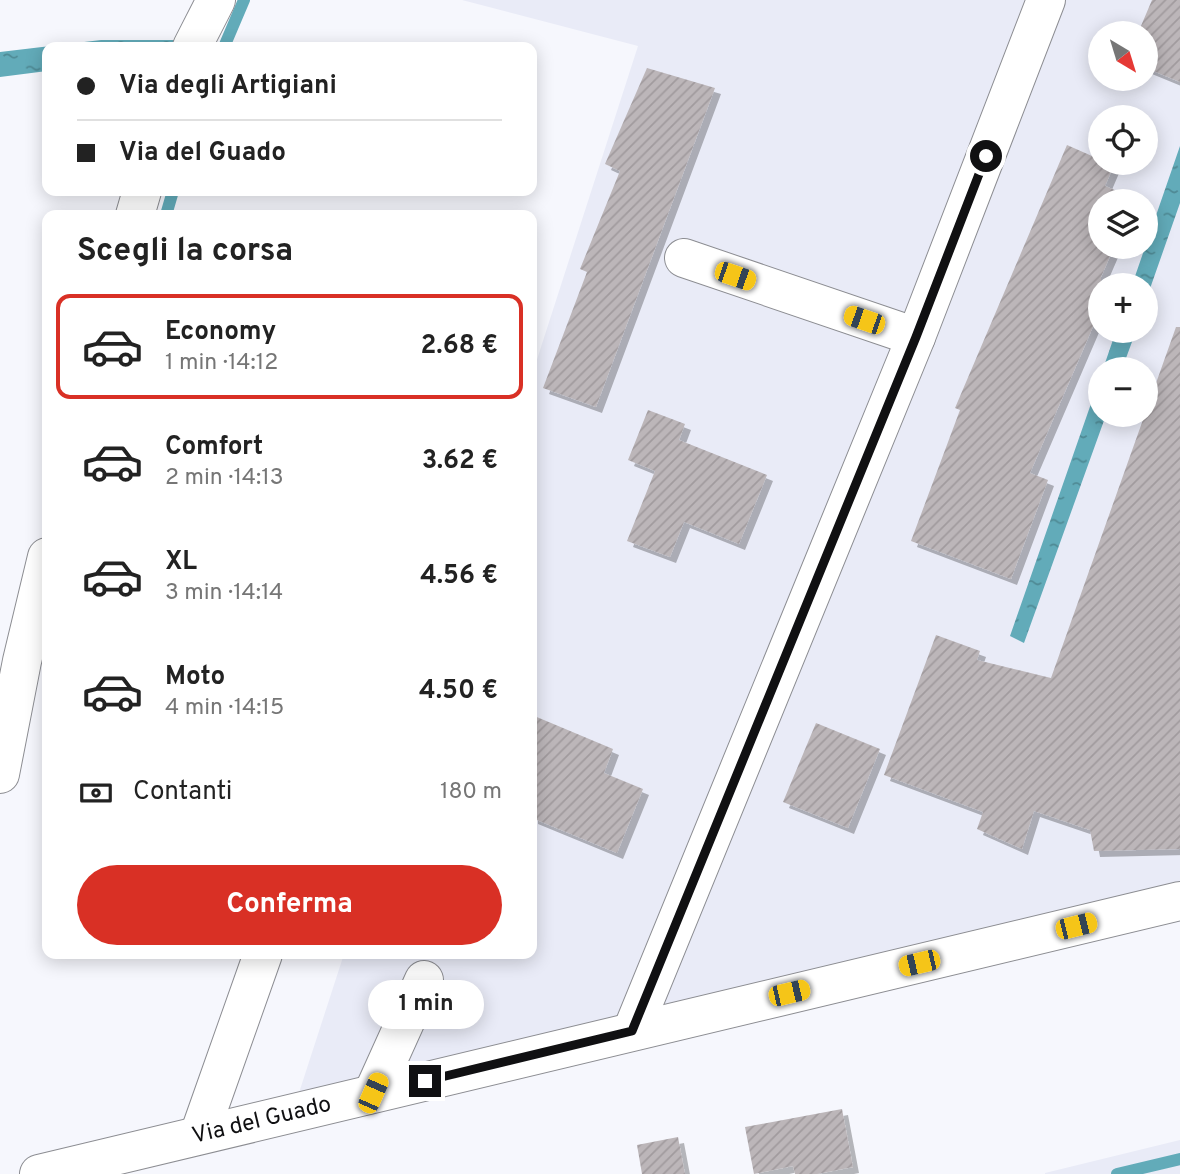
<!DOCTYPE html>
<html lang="it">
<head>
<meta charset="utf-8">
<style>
  body { margin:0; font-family:Overpass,sans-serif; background:#f6f6f6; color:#222; height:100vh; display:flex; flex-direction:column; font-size:26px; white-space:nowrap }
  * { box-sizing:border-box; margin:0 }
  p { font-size:23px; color:#767676 }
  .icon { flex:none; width:38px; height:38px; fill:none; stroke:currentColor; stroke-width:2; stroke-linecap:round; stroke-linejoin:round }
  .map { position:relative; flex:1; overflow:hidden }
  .side { position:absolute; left:42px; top:210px; width:495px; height:749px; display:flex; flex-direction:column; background:#fff; border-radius:14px; box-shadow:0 4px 18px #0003 }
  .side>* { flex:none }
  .top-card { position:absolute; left:42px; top:42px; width:495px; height:154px; border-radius:14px; box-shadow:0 4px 18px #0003; display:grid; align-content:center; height:154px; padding:0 35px; background:#fff }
  .needle { width:46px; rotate:142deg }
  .tools { position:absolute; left:1088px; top:21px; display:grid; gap:14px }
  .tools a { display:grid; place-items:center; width:70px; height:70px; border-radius:50%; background:#fff; box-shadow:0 4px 18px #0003; font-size:35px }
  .end { position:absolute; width:32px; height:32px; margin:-16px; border:9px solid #101012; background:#fff; box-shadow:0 0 0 4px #fff }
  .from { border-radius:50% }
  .bubble { position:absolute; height:49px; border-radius:24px; background:#fff; box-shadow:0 4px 18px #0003; font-size:23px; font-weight:700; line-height:49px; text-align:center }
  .car { position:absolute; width:21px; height:42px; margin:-21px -10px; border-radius:9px; box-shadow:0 0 5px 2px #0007; background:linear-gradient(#f5c518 24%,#345 0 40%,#f5c518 0 76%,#345 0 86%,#f5c518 0) }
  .top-card b { display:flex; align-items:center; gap:24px; height:66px; font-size:26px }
  .top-card b+b { border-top:2px solid #e0e0e0 }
  .top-card i { width:18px; height:18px; background:#222 }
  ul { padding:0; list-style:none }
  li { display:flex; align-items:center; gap:21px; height:105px; margin:0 14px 10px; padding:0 21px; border:4px solid transparent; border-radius:14px }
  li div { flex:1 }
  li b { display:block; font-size:26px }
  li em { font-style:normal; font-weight:700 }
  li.on { border-color:#d93025 }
  li>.icon { width:63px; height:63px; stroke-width:1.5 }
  h2 { padding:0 35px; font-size:32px; line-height:84px }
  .pay { display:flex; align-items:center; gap:18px; height:77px; padding:0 35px; font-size:26px }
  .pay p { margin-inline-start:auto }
  .primary-button { display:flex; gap:14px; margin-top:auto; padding:14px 35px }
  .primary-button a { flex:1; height:80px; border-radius:42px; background:#d93025; color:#fff; font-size:28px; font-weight:700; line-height:80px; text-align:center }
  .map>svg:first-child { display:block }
  .built { fill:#e9ebf7; fill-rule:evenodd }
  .water { fill:url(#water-ripples) }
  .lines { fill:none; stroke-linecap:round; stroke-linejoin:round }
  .stream { stroke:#62abb9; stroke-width:12 }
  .building { fill:url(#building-hatch); filter:url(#shadow) }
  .minor-casing { stroke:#8c8d92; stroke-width:40 }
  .minor { stroke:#fff; stroke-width:38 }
  .route { stroke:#101012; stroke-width:9 }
  .labels { text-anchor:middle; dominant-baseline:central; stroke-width:6; stroke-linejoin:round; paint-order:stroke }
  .street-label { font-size:23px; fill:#101012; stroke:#f6f7fd }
</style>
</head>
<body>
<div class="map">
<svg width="1180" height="1174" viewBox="0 0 1180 1174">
  <defs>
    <pattern id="water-ripples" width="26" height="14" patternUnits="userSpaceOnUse" patternTransform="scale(1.75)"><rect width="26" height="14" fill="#62abb9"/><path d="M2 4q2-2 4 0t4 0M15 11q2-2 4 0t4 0" fill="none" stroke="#4f8a95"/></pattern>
    <pattern id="building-hatch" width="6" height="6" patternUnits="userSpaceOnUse" patternTransform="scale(1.75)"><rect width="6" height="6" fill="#bcb6b9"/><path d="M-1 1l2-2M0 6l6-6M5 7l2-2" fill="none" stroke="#a19b9e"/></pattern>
    <filter id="shadow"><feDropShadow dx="6" dy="6" stdDeviation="0" flood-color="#0004"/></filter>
  </defs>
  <rect width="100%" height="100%" fill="#f6f7fd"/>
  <path class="built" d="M462 0H1180V893L296 1102 344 954H532V375L638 46ZM1101 33H1146V79H1101ZM1101 117H1146V163H1101ZM1101 201H1146V247H1101ZM1101 285H1146V331H1101ZM1101 369H1146V415H1101Z
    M1180 1140V1174H1045V1173Z"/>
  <path class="water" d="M101 40H194L191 47H47V71L0 77V52Z
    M1180 146V203L1146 300V285H1132Z
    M1116 331H1136L1122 369H1103Z
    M1101 375V415H1106L1024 643 1010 636Z"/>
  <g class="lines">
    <path class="stream" d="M224 47 244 0
      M166 215 173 191
      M1117 1174 1180 1159"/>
  </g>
  <path class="building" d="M1152 0H1180V82L1146 68V33H1138Z
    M647 68 715 88 596 407 543 388 587 272 580 269 620 171 605 164Z
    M1067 145 1101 160V163L1114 165 1105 186 1134 198 1133 201H1101V247H1114L1101 277V308L1030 473 1048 480 1011 579 911 541 960 410 955 408Z
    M1176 327H1180V849L1094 851 1090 830 1034 811 1022 849 977 829 983 812 884 775 936 635 980 651 977 660 1051 678Z
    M648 410 685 424 679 440 767 475 739 544 684 522 670 557 627 541 655 471 628 460Z
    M532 715 613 749 604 773 643 789 617 853 532 818Z
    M816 723 880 749 848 828 783 802Z
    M842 1109 853 1167 817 1174H795L793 1166 754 1174 745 1127Z
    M678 1137 685 1174H642L637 1145Z"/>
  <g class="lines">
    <defs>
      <g id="minor">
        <path d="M192 47 216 0"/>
        <path d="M135 215 142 191"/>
        <path d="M684 258 916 337"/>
        <path d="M0 774 22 661 47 557"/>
        <path d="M632 1031 916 337 1046 0"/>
        <path d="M373 1093 424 980"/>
        <path d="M199 1135 263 954"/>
        <path id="s1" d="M39 1174 1180 901"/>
      </g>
    </defs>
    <use href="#minor" class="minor-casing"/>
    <use href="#minor" class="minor"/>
  </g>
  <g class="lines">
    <path class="route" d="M425 1081 632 1031 916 337 986 156"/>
  </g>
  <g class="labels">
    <g class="street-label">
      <text stroke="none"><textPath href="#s1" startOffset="229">Via del Guado</textPath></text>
    </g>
  </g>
</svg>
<div class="tools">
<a><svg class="needle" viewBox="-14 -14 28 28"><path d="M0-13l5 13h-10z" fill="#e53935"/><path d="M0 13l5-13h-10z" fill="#767676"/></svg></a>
<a><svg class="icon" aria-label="locate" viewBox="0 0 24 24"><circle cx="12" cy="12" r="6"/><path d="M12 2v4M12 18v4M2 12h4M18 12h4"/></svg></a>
<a><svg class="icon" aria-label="layers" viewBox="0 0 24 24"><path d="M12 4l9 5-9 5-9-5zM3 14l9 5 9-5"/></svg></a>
<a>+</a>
<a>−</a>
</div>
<i class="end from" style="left:986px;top:156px"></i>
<i class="end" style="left:425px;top:1081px"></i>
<div class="bubble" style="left:368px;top:980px;width:116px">1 min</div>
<i class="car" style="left:735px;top:276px;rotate:109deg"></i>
<i class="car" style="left:864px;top:320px;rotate:289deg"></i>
<i class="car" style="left:1076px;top:926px;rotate:76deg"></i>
<i class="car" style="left:919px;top:963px;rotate:257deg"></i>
<i class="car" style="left:789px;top:993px;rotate:77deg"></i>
<i class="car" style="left:373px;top:1093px;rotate:24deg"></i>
<div class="top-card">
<b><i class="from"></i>Via degli Artigiani</b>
<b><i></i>Via del Guado</b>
</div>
<section class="side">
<h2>Scegli la corsa</h2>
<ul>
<li class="on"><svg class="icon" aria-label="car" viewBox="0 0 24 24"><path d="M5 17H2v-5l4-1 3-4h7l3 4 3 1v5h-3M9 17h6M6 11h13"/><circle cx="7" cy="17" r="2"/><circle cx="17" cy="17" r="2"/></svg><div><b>Economy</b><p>1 min · 14:12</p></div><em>2.68 €</em></li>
<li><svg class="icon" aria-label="car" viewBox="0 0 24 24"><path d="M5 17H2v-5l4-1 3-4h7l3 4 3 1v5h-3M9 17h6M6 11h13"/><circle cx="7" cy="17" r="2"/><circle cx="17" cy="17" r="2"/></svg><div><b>Comfort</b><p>2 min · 14:13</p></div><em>3.62 €</em></li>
<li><svg class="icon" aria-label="car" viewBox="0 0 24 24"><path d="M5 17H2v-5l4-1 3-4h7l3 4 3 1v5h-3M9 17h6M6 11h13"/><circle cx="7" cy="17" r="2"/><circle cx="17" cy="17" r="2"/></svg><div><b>XL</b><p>3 min · 14:14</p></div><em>4.56 €</em></li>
<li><svg class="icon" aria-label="car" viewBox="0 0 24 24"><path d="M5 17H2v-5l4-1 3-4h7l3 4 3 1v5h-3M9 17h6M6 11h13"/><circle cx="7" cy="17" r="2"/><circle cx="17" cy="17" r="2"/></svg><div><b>Moto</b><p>4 min · 14:15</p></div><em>4.50 €</em></li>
</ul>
<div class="pay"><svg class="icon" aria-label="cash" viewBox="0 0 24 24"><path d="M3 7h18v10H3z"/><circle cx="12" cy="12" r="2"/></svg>Contanti<p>180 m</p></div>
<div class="primary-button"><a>Conferma</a></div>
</section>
</div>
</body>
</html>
